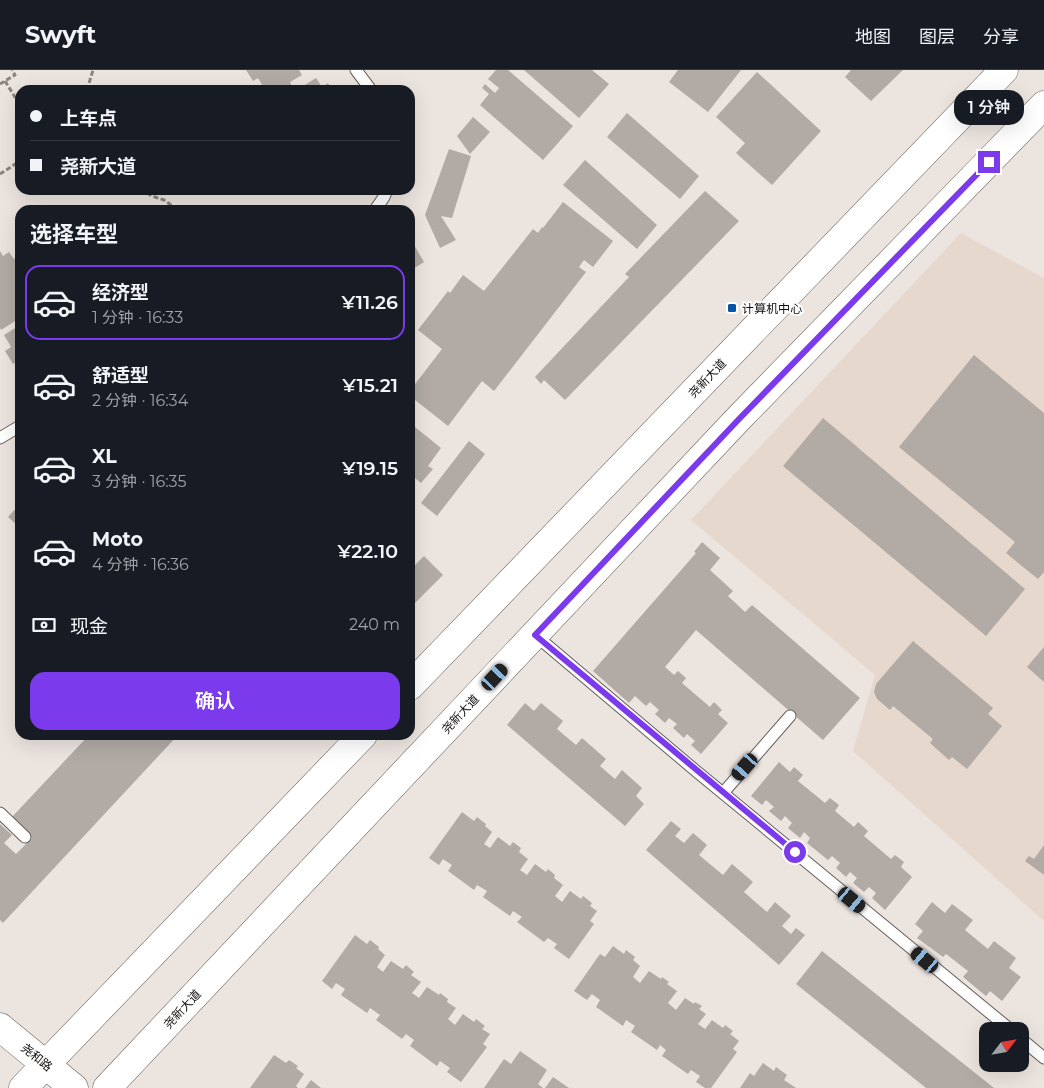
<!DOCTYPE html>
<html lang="zh">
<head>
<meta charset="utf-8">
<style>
  body { margin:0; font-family:Montserrat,"Noto Sans SC",sans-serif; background:#242831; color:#f1f3f6; height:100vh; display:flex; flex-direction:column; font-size:19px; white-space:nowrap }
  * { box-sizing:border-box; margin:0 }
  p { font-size:16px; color:#9ea1a6 }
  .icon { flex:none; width:28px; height:28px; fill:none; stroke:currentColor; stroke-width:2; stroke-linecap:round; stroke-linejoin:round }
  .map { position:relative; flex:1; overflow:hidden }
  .sheet { position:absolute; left:15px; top:135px; width:400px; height:535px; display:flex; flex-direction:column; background:#171b24; border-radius:15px; box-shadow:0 5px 20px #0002 }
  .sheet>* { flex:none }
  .guide { position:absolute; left:15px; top:15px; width:400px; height:110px; border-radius:15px; box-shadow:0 5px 20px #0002; display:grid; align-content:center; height:110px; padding:0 15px; background:#171b24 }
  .needle { width:32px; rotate:59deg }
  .tools { position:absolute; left:979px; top:952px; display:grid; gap:10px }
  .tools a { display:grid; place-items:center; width:50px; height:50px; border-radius:10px; background:#171b24; box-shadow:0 5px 20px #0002; font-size:25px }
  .end { position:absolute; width:22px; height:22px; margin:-11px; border:6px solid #7c3aed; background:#fff; box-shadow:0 0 0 2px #fff }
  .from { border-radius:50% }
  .bubble { position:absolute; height:35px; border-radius:15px; background:#171b24; box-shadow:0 5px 20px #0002; font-size:16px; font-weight:600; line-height:35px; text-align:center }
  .car { position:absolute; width:15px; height:30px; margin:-15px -8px; border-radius:6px; box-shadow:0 0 4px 1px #0007; background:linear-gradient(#222 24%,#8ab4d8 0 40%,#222 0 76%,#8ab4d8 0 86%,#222 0) }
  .guide b { display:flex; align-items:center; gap:18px; height:48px; font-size:19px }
  .guide b+b { border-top:1px solid #363941 }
  .guide i { width:12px; height:12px; background:#f1f3f6 }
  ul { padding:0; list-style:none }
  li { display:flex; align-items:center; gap:15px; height:75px; margin:0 10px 8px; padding:0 5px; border:2px solid transparent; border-radius:15px }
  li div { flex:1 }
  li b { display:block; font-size:19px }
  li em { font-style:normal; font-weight:600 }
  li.selected { border-color:#7c3aed }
  li>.icon { width:45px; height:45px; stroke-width:1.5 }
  h2 { padding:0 15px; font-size:22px; line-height:60px }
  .pay { display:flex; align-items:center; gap:12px; height:55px; padding:0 15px; font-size:19px }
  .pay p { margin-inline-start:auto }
  .cta { display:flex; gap:10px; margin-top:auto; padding:10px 15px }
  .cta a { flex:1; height:58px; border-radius:15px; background:#7c3aed; color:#fff; font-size:20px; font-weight:600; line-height:58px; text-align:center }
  header { display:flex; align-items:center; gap:30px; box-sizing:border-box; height:70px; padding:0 25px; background:#171b24; border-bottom:1px solid #363941 }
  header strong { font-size:24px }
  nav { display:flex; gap:28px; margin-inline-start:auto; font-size:18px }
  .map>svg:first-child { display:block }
  .built { fill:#e7d8ce }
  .building { fill:#b1aaa5 }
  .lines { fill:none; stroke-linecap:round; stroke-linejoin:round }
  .service-casing { stroke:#655e5a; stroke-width:13 }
  .secondary-casing { stroke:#655e5a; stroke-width:29 }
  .primary-casing { stroke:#655e5a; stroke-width:29 }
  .path { stroke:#8a8581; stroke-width:3; stroke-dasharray:5 2.5; stroke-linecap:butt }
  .service { stroke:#fff; stroke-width:11 }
  .secondary { stroke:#fff; stroke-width:28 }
  .primary { stroke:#fff; stroke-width:28 }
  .route { stroke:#7c3aed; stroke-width:6 }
  .poi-dot { fill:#0256a4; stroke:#fff; stroke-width:2 }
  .labels { text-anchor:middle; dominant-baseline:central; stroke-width:4; stroke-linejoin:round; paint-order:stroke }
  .poi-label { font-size:12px; fill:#110f0d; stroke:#fff; text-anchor:start }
  .street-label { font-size:12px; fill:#110f0d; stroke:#fff }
</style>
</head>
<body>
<header>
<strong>Swyft</strong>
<nav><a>地图</a><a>图层</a><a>分享</a></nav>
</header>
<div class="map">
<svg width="1044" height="1018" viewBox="0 0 1044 1018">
  <rect width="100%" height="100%" fill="#ece4df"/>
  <path class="built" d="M961 163 1044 208V851L853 681 875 605 691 450Z"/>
  <path class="building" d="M246 0H299L302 5 290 12 294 20H268L267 18 265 20 258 8 253 11Z
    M496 0H508L573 56 543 90 480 35 489 24 482 18 485 14 495 23 499 18 488 9Z
    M524 0H592L609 14 579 48Z
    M678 0H741L708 42 669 12Z
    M851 0H903L871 31 845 7Z
    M757 2 821 61 772 115 736 83 745 73 716 47Z
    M316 8 322 17 328 13 332 20H297Z
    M627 43 699 106 680 129 607 67Z
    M473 47 490 62 470 84 457 66Z
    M449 79 471 86 452 148 441 146 456 170 440 178 425 145Z
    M585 90 657 155 637 179 563 115Z
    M705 121 739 151 565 330 544 310 541 314 535 307 629 207 625 204Z
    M563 132 613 171 593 197 584 190 579 197 586 202 494 321 482 311 448 356 410 326V317L412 318 442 279 418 260 448 221 450 223 463 205 484 221 533 159 538 163 542 157 543 158Z
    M410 168 424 192 410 201Z
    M0 181 3 186 9 182 14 189 19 186 20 189V248L1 260 0 258Z
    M20 255V290L13 294 5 281 11 277 4 265Z
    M974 285 1044 343V502L1038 509 1006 483 1015 472 899 377Z
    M823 348 1025 519 986 566 783 396Z
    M410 353 441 378 428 396 433 399 421 413 410 404Z
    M469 371 485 384 437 446 421 433Z
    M20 434V456L19 457 8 447Z
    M702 472 720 488 710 500 733 521 728 526 745 542 752 535 860 628 823 670 696 560 665 597 674 605 678 601 686 608 682 613 710 637 714 632 722 640 718 644 728 653 701 684 691 675 695 671 687 664 684 668 673 658 677 654 669 648 665 653 655 644 659 640 650 632 646 636 635 626 629 633 593 601 696 483 694 482Z
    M424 486 443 505 411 537 410 536V500Z
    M913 571 993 638 988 644 1002 656 967 699 952 687 949 690 930 673 933 669 893 636 890 640 877 629 874 622 876 614Z
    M1044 577V612L1027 597Z
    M525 633 534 641 541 633 563 651 557 659 576 675 582 668 606 689 600 696 615 709 622 700 642 718 636 726 644 734 625 756 507 655Z
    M89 665H178L3 853 0 850V754L12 765 4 773 16 784 32 768 11 748Z
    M779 692 790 702 794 697 803 705 798 711 825 733 830 728 839 735 835 741 854 757 858 752 868 761 864 766 891 789 895 785 904 792 901 797 912 807 885 840 872 828 876 823 869 817 864 822 853 813 857 808 850 802 846 807 836 798 840 793 832 786 828 790 807 773 810 768 804 762 800 768 788 758 792 753 785 746 781 751 769 741 774 737 766 730 762 735 751 726Z
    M462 742 474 751 477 747 486 754 485 756 492 762 484 774 490 778 498 767 510 776 513 772 521 778 519 782 528 789 520 800 527 805 535 794 546 802 548 799 555 805 554 808 563 815 555 826 562 832 570 821 581 829 583 826 592 833 590 836 597 841 590 851 594 854 569 889 554 878 557 874 548 868 544 872 517 852 522 847 513 841 510 846 483 827 487 821 477 815 474 820 448 801 452 795 443 789 439 795 429 788Z
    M671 751 681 759 675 766 684 773 693 763 707 775 699 785 723 805 732 794 753 812 744 822 767 842 775 832 791 846 782 856 791 864 796 858 805 865 779 895 646 780Z
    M1044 775V805L1025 791 1029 786 1034 789Z
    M932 832 945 843 952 834 973 850 965 860 988 879 994 871 1016 888 1009 898 1021 907 1002 931 990 921 986 926 963 907 968 901 946 884 943 887 917 868 923 861 915 854Z
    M355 865 367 874 370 870 379 877 378 879 385 885 377 897 383 902 391 891 403 899 406 895 414 902 411 905 421 912 412 923 419 928 427 917 439 925 440 923 448 929 447 932 456 938 448 949 455 955 463 944 474 952 476 949 485 956 482 959 490 964 483 974 487 977 461 1012 447 1002 450 998 440 991 437 996 410 976 414 970 406 964 402 969 376 950 380 945 370 938 367 943 341 925 345 919 336 913 332 919 322 911Z
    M613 876 624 884 626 880 635 887 633 890 640 896 633 907 640 913 649 901 661 909 662 907 669 912 667 914 677 921 668 933 676 940 685 928 694 934 695 932 702 936 699 939 706 944 698 954 705 959 712 950 723 958 725 955 733 961 730 964 739 971 733 979 737 982 711 1018H705L696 1012 700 1006 691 1000 688 1004 662 986 666 980 660 975 657 980 631 962 635 956 626 950 623 956 596 937 600 930 592 924 587 930 574 921 600 884 605 887Z
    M822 881 994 1018H926L796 914Z
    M520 981 547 1000 538 1014 543 1018H484L504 989 511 994Z
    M274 985 286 993 289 990 298 996 296 998 304 1004 296 1016 298 1018H250Z
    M763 993 774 1001 776 997 787 1005 784 1010 796 1018H740L750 1003 754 1006Z
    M553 1007 569 1018H545Z
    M311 1010 321 1018H305Z"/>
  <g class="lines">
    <defs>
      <path id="service" d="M356 0 371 20
        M375 140 384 127 387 120
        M0 368 20 356
        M535 565 696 701 1012 961
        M723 723 790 646
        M0 743 25 767
        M1020 968 1044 988"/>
      <path id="secondary" d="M0 957 74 1018"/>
      <path id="primary" d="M410 616 1004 0
        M23 1018 363 665
        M107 1018 739 348 1044 35"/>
    </defs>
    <use href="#service" class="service-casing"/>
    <use href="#secondary" class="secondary-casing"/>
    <use href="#primary" class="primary-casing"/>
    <path class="path" d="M5 11 20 35
      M0 14 15 5 12 0
      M87 20 93 0
      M0 104 20 91
      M140 120 155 127 164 130 178 140"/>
    <use href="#service" class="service"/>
    <use href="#secondary" class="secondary"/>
    <use href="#primary" class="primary"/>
  </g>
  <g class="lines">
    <path class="route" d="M795 782 535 565 740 348 989 92"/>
  </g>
  <rect class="poi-dot" x="727" y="233" width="10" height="10" rx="2.5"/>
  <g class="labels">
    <g class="poi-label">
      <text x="742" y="238">计算机中心</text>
    </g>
    <g class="street-label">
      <text transform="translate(707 308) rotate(-46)">尧新大道</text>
      <text transform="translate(460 644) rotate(-47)">尧新大道</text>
      <text transform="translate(182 939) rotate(-47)">尧新大道</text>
      <text transform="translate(37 987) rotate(39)">尧和路</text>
    </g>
  </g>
</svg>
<div class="tools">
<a><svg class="needle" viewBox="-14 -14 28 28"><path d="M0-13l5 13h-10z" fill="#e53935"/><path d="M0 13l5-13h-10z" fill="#9ea1a6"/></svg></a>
</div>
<i class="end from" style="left:795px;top:782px"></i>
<i class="end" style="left:989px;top:92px"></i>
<div class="bubble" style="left:954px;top:20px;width:70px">1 分钟</div>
<i class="car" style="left:495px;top:607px;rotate:43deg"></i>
<i class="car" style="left:745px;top:697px;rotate:221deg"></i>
<i class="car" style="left:852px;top:830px;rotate:130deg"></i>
<i class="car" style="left:925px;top:890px;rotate:310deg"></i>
<div class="guide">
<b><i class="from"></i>上车点</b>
<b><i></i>尧新大道</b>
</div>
<section class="sheet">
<h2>选择车型</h2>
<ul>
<li class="selected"><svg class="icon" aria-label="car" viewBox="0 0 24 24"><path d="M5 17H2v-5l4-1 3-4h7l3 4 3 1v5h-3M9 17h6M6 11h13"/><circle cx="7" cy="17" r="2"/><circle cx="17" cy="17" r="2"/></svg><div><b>经济型</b><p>1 分钟 · 16:33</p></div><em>¥11.26</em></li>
<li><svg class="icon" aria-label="car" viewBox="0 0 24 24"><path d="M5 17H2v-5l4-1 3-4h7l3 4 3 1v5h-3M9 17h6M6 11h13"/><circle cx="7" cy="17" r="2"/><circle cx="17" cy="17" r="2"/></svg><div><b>舒适型</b><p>2 分钟 · 16:34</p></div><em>¥15.21</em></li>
<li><svg class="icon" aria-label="car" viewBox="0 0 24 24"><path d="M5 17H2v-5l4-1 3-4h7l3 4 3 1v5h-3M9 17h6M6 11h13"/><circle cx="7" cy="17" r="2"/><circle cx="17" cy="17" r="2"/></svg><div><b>XL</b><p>3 分钟 · 16:35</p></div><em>¥19.15</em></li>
<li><svg class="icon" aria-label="car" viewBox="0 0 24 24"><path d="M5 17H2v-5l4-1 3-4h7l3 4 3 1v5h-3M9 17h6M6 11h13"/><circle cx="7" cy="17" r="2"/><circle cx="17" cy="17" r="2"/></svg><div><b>Moto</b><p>4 分钟 · 16:36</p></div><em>¥22.10</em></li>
</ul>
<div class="pay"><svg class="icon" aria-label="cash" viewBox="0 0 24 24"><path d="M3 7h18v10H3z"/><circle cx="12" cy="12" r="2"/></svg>现金<p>240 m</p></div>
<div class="cta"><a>确认</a></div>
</section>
</div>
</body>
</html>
